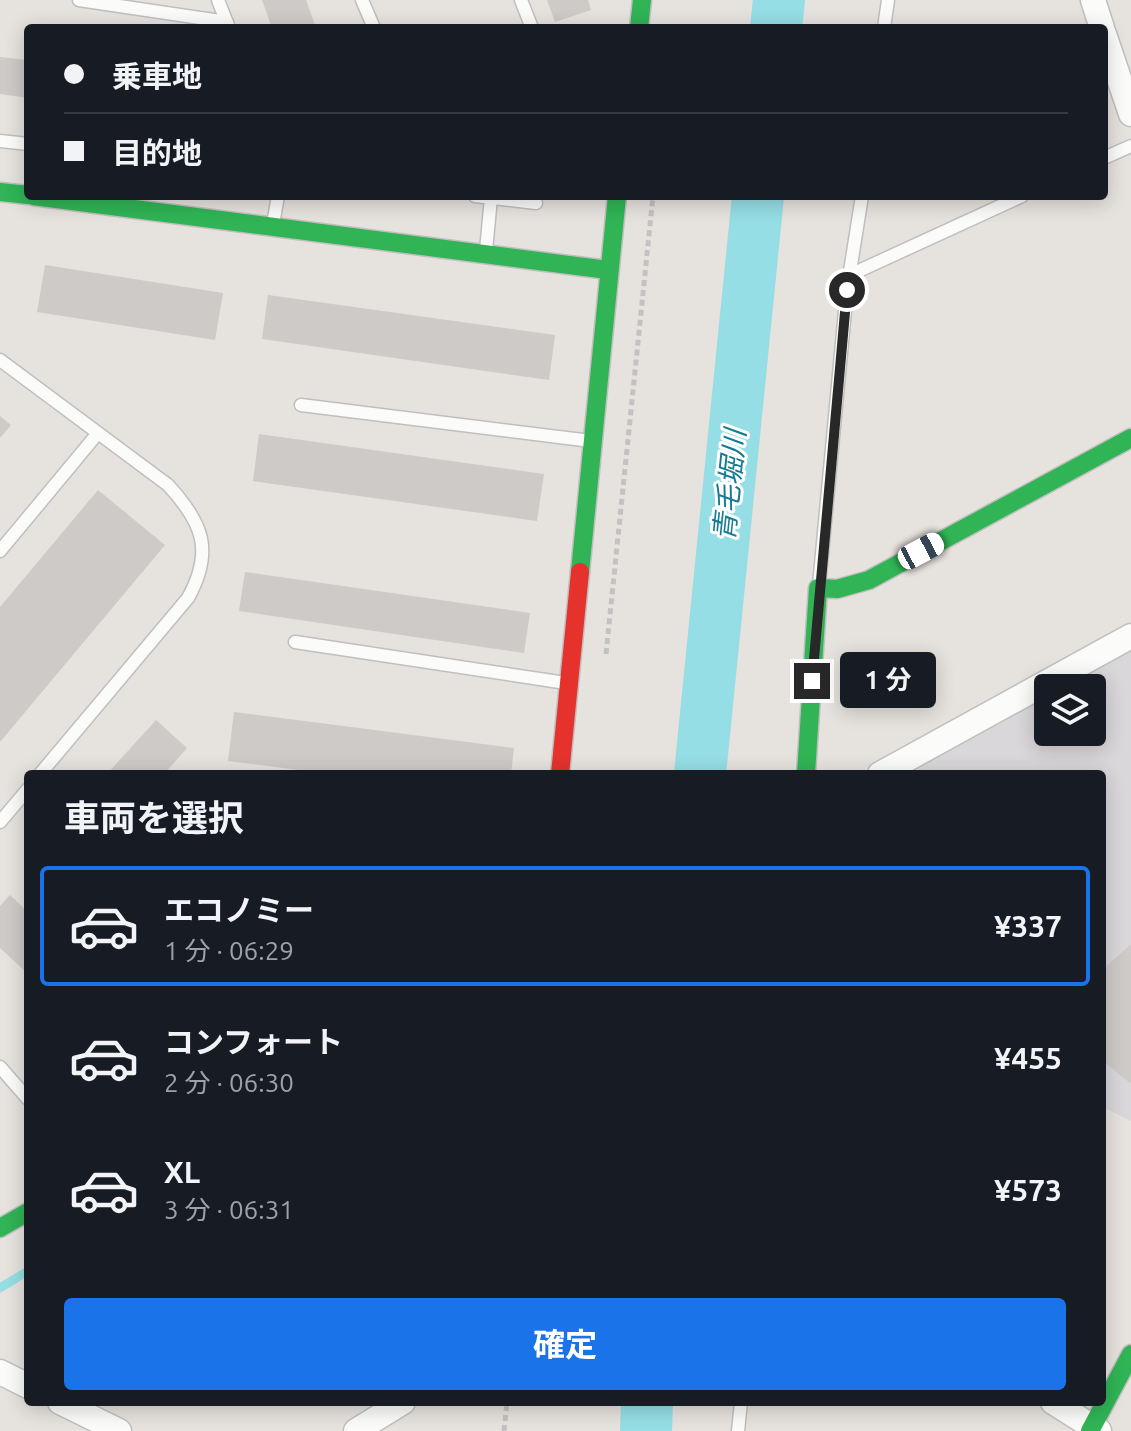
<!DOCTYPE html>
<html lang="ja">
<head>
<meta charset="utf-8">
<style>
  body { margin:0; font-family:Ubuntu,"Noto Sans JP",sans-serif; background:#20242c; color:#f1f3f6; height:100vh; display:flex; flex-direction:column; font-size:30px; white-space:nowrap }
  * { box-sizing:border-box; margin:0 }
  p { font-size:26px; color:#9ea1a6 }
  .icon { flex:none; width:44px; height:44px; fill:none; stroke:currentColor; stroke-width:2; stroke-linecap:round; stroke-linejoin:round }
  .map { position:relative; flex:1; overflow:hidden }
  .details { position:absolute; left:24px; top:770px; width:1082px; height:636px; display:flex; flex-direction:column; background:#171b24; border-radius:8px; box-shadow:0 4px 20px #0003 }
  .details>* { flex:none }
  .hud { position:absolute; left:24px; top:24px; width:1084px; height:176px; border-radius:8px; box-shadow:0 4px 20px #0003; display:grid; align-content:center; height:176px; padding:0 40px; background:#171b24 }
  .fabs { position:absolute; left:1034px; top:674px; display:grid; gap:16px }
  .fabs a { display:grid; place-items:center; width:72px; height:72px; border-radius:8px; background:#171b24; box-shadow:0 4px 20px #0003; font-size:40px }
  .end { position:absolute; width:36px; height:36px; margin:-18px; border:10px solid #282828; background:#fff; box-shadow:0 0 0 4px #fff }
  .from { border-radius:50% }
  .bubble { position:absolute; height:56px; border-radius:8px; background:#171b24; box-shadow:0 4px 20px #0003; font-size:26px; font-weight:700; line-height:56px; text-align:center }
  .car { position:absolute; width:24px; height:48px; margin:-24px -12px; border-radius:10px; box-shadow:0 0 6px 2px #0007; background:linear-gradient(#fff 24%,#345 0 40%,#fff 0 76%,#345 0 86%,#fff 0) }
  .hud b { display:flex; align-items:center; gap:28px; height:76px; font-size:30px }
  .hud b+b { border-top:2px solid #363941 }
  .hud i { width:20px; height:20px; background:#f1f3f6 }
  ul { padding:0; list-style:none }
  li { display:flex; align-items:center; gap:24px; height:120px; margin:0 16px 12px; padding:0 24px; border:4px solid transparent; border-radius:8px }
  li div { flex:1 }
  li b { display:block; font-size:30px }
  li em { font-style:normal; font-weight:700 }
  li.active { border-color:#1a73e8 }
  li>.icon { width:72px; height:72px; stroke-width:1.5 }
  h2 { padding:0 40px; font-size:36px; line-height:96px }
  .action { display:flex; gap:16px; margin-top:auto; padding:16px 40px }
  .action a { flex:1; height:92px; border-radius:8px; background:#1a73e8; color:#fff; font-size:32px; font-weight:700; line-height:92px; text-align:center }
  .map>svg:first-child { display:block }
  .industrial { fill:#d9d7da }
  .lines { fill:none; stroke-linecap:round; stroke-linejoin:round }
  .stream { stroke:#95dee5; stroke-width:9 }
  .river { stroke:#95dee5; stroke-width:52 }
  .building { fill:#cdcac7 }
  .lane-casing { stroke:#c0bfbf; stroke-width:15 }
  .street-casing { stroke:#c0bfbf; stroke-width:27 }
  .fast-casing { stroke:#c0bfbf; stroke-width:21 }
  .jam-casing { stroke:#c0bfbf; stroke-width:21 }
  .path { stroke:#c3c2c2; stroke-width:5; stroke-dasharray:6 4; stroke-linecap:butt }
  .lane { stroke:#fbfbfa; stroke-width:12 }
  .street { stroke:#fbfbfa; stroke-width:24 }
  .fast { stroke:#30b455; stroke-width:18 }
  .jam { stroke:#e5322d; stroke-width:18 }
  .route { stroke:#282828; stroke-width:10 }
  .labels { text-anchor:middle; dominant-baseline:central; stroke-width:6; stroke-linejoin:round; paint-order:stroke }
  .water-label { font-size:28px; font-style:italic; fill:#137b92; stroke:#fff }
</style>
</head>
<body>
<div class="map">
<svg width="1131" height="1431" viewBox="0 0 1131 1431">
  <rect width="100%" height="100%" fill="#e6e2de"/>
  <path class="industrial" d="M1131 648V1121L1102 1107V774H903L1048 694V732H1092V688H1059Z"/>
  <g class="lines">
    <path class="stream" d="M0 1288 28 1271"/>
    <path class="river" d="M776 28 779 0
      M700 774 758 196
      M646 1431 647 1402"/>
  </g>
  <path class="building" d="M262 0H306L316 28H272Z
    M547 0H588L591 10 555 22Z
    M0 57 28 60V98L0 94Z
    M45 265 223 293 215 340 37 312Z
    M268 295 555 335 549 380 262 339Z
    M0 416 11 425 0 438Z
    M259 434 544 474 537 521 253 481Z
    M98 490 165 545 0 742V607Z
    M245 572 530 613 524 653 239 611Z
    M234 712 514 748 511 774H329L228 761Z
    M156 720 187 748 164 774H107Z
    M10 895 28 912V974L0 948V906Z
    M1131 944V1084L1102 1060V970Z"/>
  <g class="lines">
    <defs>
      <path id="lane" d="M79 0 227 22
        M218 0 229 28
        M362 0 374 28
        M521 0 532 28
        M884 28 888 0
        M0 141 28 144
        M1104 158 1131 146
        M475 196 536 203
        M273 224 278 196
        M486 250 491 198
        M852 274 1022 196
        M0 360 168 485C203 523 214 551 188 598L40 774
        M301 405 591 441
        M0 551 98 433
        M819 585 847 290 862 196
        M295 642 566 683
        M0 822 28 789
        M0 1067 28 1099
        M738 1431 741 1402"/>
      <path id="street" d="M1093 0 1102 28
        M1104 34 1131 114
        M880 774 1131 636
        M0 1372 28 1386
        M60 1402 119 1431
        M1053 1402 1099 1431
        M356 1431 403 1402"/>
      <path id="fast" d="M639 28 642 0
        M0 192 28 195
        M33 196 608 270
        M580 572 617 196
        M806 774 818 588 837 589 869 580 1131 438
        M0 1228 28 1212
        M1090 1431 1131 1354"/>
      <path id="jam" d="M560 774 580 572"/>
    </defs>
    <use href="#lane" class="lane-casing"/>
    <use href="#street" class="street-casing"/>
    <use href="#fast" class="fast-casing"/>
    <use href="#jam" class="jam-casing"/>
    <path class="path" d="M606 654 653 196
      M504 1431 507 1402"/>
    <use href="#lane" class="lane"/>
    <use href="#street" class="street"/>
    <use href="#fast" class="fast"/>
    <use href="#jam" class="jam"/>
  </g>
  <g class="lines">
    <path class="route" d="M812 681 847 290"/>
  </g>
  <g class="labels">
    <g class="water-label">
      <text transform="translate(729 485) rotate(-84)">青毛堀川</text>
    </g>
  </g>
</svg>
<div class="fabs">
<a><svg class="icon" aria-label="layers" viewBox="0 0 24 24"><path d="M12 4l9 5-9 5-9-5zM3 14l9 5 9-5"/></svg></a>
</div>
<i class="end from" style="left:847px;top:290px"></i>
<i class="end" style="left:812px;top:681px"></i>
<div class="bubble" style="left:840px;top:652px;width:96px">1 分</div>
<i class="car" style="left:921px;top:551px;rotate:62deg"></i>
<div class="hud">
<b><i class="from"></i>乗車地</b>
<b><i></i>目的地</b>
</div>
<section class="details">
<h2>車両を選択</h2>
<ul>
<li class="active"><svg class="icon" aria-label="car" viewBox="0 0 24 24"><path d="M5 17H2v-5l4-1 3-4h7l3 4 3 1v5h-3M9 17h6M6 11h13"/><circle cx="7" cy="17" r="2"/><circle cx="17" cy="17" r="2"/></svg><div><b>エコノミー</b><p>1 分 · 06:29</p></div><em>¥337</em></li>
<li><svg class="icon" aria-label="car" viewBox="0 0 24 24"><path d="M5 17H2v-5l4-1 3-4h7l3 4 3 1v5h-3M9 17h6M6 11h13"/><circle cx="7" cy="17" r="2"/><circle cx="17" cy="17" r="2"/></svg><div><b>コンフォート</b><p>2 分 · 06:30</p></div><em>¥455</em></li>
<li><svg class="icon" aria-label="car" viewBox="0 0 24 24"><path d="M5 17H2v-5l4-1 3-4h7l3 4 3 1v5h-3M9 17h6M6 11h13"/><circle cx="7" cy="17" r="2"/><circle cx="17" cy="17" r="2"/></svg><div><b>XL</b><p>3 分 · 06:31</p></div><em>¥573</em></li>
</ul>
<div class="action"><a>確定</a></div>
</section>
</div>
</body>
</html>
